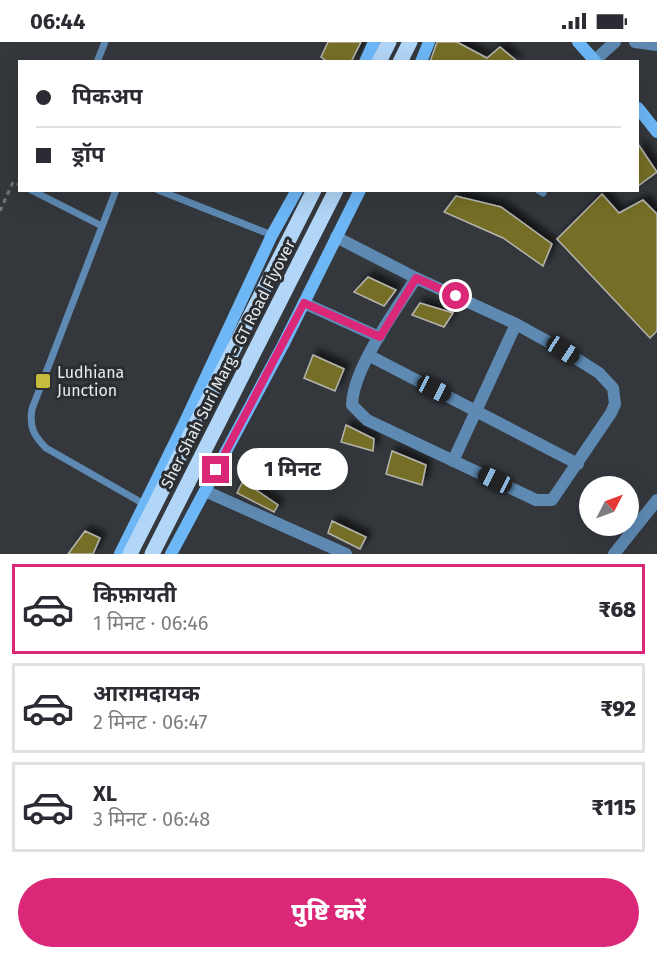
<!DOCTYPE html>
<html lang="hi">
<head>
<meta charset="utf-8">
<style>
  body { margin:0; font-family:"Fira Sans","Noto Sans Devanagari",sans-serif; background:#f2f2f3; color:#2b2b33; height:100vh; display:flex; flex-direction:column; font-size:22px; white-space:nowrap }
  * { box-sizing:border-box; margin:0 }
  p { font-size:20px; color:#7c7c81 }
  .icon { flex:none; width:33px; height:33px; fill:none; stroke:currentColor; stroke-width:2; stroke-linecap:round; stroke-linejoin:round }
  .map { position:relative; height:512px; overflow:hidden }
  .side { display:flex; flex-direction:column; background:#fff; flex:1 }
  .side>* { flex:none }
  .hud { position:absolute; left:18px; top:18px; width:621px; height:132px; border-radius:0px; box-shadow:0 6px 24px #0002; display:grid; align-content:center; height:132px; padding:0 18px; background:#fff }
  .needle { width:39px; rotate:48deg }
  .controls { position:absolute; left:579px; top:434px; display:grid; gap:12px }
  .controls a { display:grid; place-items:center; width:60px; height:60px; border-radius:50%; background:#fff; box-shadow:0 6px 24px #0002; font-size:30px }
  .end { position:absolute; width:27px; height:27px; margin:-14px; border:8px solid #db2777; background:#fff; box-shadow:0 0 0 3px #fff }
  .from { border-radius:50% }
  .bubble { position:absolute; height:42px; border-radius:21px; background:#fff; box-shadow:0 6px 24px #0002; font-size:20px; font-weight:800; line-height:42px; text-align:center }
  .car { position:absolute; width:18px; height:36px; margin:-18px -9px; border-radius:8px; box-shadow:0 0 4px 2px #0007; background:linear-gradient(#222 24%,#8ab4d8 0 40%,#222 0 76%,#8ab4d8 0 86%,#222 0) }
  .hud b { display:flex; align-items:center; gap:21px; height:57px; font-size:22px }
  .hud b+b { border-top:2px solid #e1e1e2 }
  .hud i { width:15px; height:15px; background:#2b2b33 }
  ul { padding:10px 0 0; list-style:none }
  li { display:flex; align-items:center; gap:18px; height:90px; margin:0 12px 9px; padding:0 6px; border:3px solid #e1e1e2; border-radius:0px }
  li div { flex:1 }
  li b { display:block; font-size:22px }
  li em { font-style:normal; font-weight:800 }
  li.active { border-color:#db2777 }
  li>.icon { width:54px; height:54px; stroke-width:1.5 }
  .primary-button { display:flex; gap:12px; margin-top:auto; padding:12px 18px }
  .primary-button a { flex:1; height:69px; border-radius:36px; background:#db2777; color:#fff; font-size:24px; font-weight:800; line-height:69px; text-align:center }
  .status { display:flex; justify-content:space-between; align-items:center; height:42px; padding:0 30px; background:#fff; direction:ltr }
  .status svg { height:16px; fill:currentColor }
  .map>svg:first-child { display:block }
  .building { fill:#746e27; stroke:#b5b4ae; stroke-width:1.5; filter:url(#shadow) }
  .lines { fill:none; stroke-linecap:round; stroke-linejoin:round }
  .path { stroke:#707478; stroke-width:3; stroke-dasharray:4.5 4.5; stroke-linecap:butt }
  .lane { stroke:#5d89b2; stroke-width:7 }
  .street { stroke:#5d89b2; stroke-width:12 }
  .secondary { stroke:#6db7f7; stroke-width:12 }
  .primary { stroke:#b2d6f7; stroke-width:15 }
  .route { stroke:#db2777; stroke-width:8 }
  .poi-dot { fill:#c6bc3c; stroke:#2a2e32; stroke-width:2 }
  .labels { text-anchor:middle; dominant-baseline:central; stroke-width:6; stroke-linejoin:round; paint-order:stroke }
  .street-label { font-size:16px; fill:#e8ebee; stroke:#2a2e32 }
  .poi-label { font-size:16px; fill:#e8ebee; stroke:#2a2e32; text-anchor:start }
</style>
</head>
<body>
<div class="status"><b>06:44</b><svg viewBox="0 0 49 12"><path d="M0 12V9h3v3zM5 12V6h3v6zM10 12V3h3v9zM15 12V0h3v12zM26 1h20v11H26zM47 4h2v5h-2z"/></svg></div>
<div class="map">
<svg width="657" height="512" viewBox="0 0 657 512">
  <defs>
    <filter id="shadow"><feDropShadow dx="5.5" dy="-5.5" stdDeviation="3" flood-color="#0009"/></filter>
  </defs>
  <rect width="100%" height="100%" fill="#34383d"/>
  <path class="building" d="M328 0H361L351 20H328L321 15Z
    M437 0H457L487 16 500 5 518 20H430Z
    M638 102 657 130 638 144Z
    M602 152 619 171 643 158 657 172V289L650 296 557 197Z
    M456 154 501 165 552 202 543 224 503 196 444 170Z
    M368 235 396 248 384 264 354 250Z
    M420 261 453 271 444 285 412 273Z
    M313 313 344 327 335 349 304 336Z
    M346 383 374 397 373 409 341 400Z
    M392 409 426 423 422 443 386 432Z
    M243 439 278 463 274 470 237 451Z
    M332 479 366 495 360 507 328 491Z
    M85 489 100 496 93 512H68Z"/>
  <g class="lines">
    <path class="path" d="M0 169 13 140 20 143"/>
    <path class="lane" d="M97 20 105 0
      M31 148 102 184
      M116 148 32 367C29 385 34 394 46 406L144 462
      M158 148 272 193
      M538 148 543 151"/>
    <path class="street" d="M635 0 657 3
      M595 18 615 0
      M336 195 416 236 516 282 563 308 599 331 613 346 615 362 611 371 552 458H536L367 378 352 363C353 326 396 268 416 236
      M304 261 379 295
      M370 314 578 422
      M453 419 516 282
      M205 449 346 512
      M614 512 657 458"/>
    <path class="secondary" d="M578 0 596 20
      M365 20 374 0
      M421 20 429 0
      M638 66 657 90
      M120 512 184 382 272 193 297 148
      M171 512 283 303 360 148"/>
    <path class="primary" d="M379 20 389 0
      M400 20 410 0
      M130 512 314 148
      M152 512 336 148"/>
  </g>
  <g class="lines">
    <path class="route" d="M216 428 304 261 380 295 416 236 456 254"/>
  </g>
  <rect class="poi-dot" x="35" y="331" width="16" height="16" rx="3"/>
  <g class="labels">
    <g class="street-label">
      <text transform="translate(228 322) rotate(-63)">Sher Shah Suri Marg - GT Road Flyover</text>
    </g>
    <g class="poi-label">
      <text x="57" y="330">Ludhiana<tspan x="57" dy="18">Junction</tspan></text>
    </g>
  </g>
</svg>
<div class="controls">
<a><svg class="needle" viewBox="-14 -14 28 28"><path d="M0-13l5 13h-10z" fill="#e53935"/><path d="M0 13l5-13h-10z" fill="#7c7c81"/></svg></a>
</div>
<i class="end from" style="left:456px;top:254px"></i>
<i class="end" style="left:216px;top:428px"></i>
<div class="bubble" style="left:237px;top:406px;width:111px">1 मिनट</div>
<i class="car" style="left:563px;top:308px;rotate:123deg"></i>
<i class="car" style="left:434px;top:347px;rotate:117deg"></i>
<i class="car" style="left:495px;top:438px;rotate:296deg"></i>
<div class="hud">
<b><i class="from"></i>पिकअप</b>
<b><i></i>ड्रॉप</b>
</div>
</div>
<section class="side">
<ul>
<li class="active"><svg class="icon" aria-label="car" viewBox="0 0 24 24"><path d="M5 17H2v-5l4-1 3-4h7l3 4 3 1v5h-3M9 17h6M6 11h13"/><circle cx="7" cy="17" r="2"/><circle cx="17" cy="17" r="2"/></svg><div><b>किफ़ायती</b><p>1 मिनट · 06:46</p></div><em>₹68</em></li>
<li><svg class="icon" aria-label="car" viewBox="0 0 24 24"><path d="M5 17H2v-5l4-1 3-4h7l3 4 3 1v5h-3M9 17h6M6 11h13"/><circle cx="7" cy="17" r="2"/><circle cx="17" cy="17" r="2"/></svg><div><b>आरामदायक</b><p>2 मिनट · 06:47</p></div><em>₹92</em></li>
<li><svg class="icon" aria-label="car" viewBox="0 0 24 24"><path d="M5 17H2v-5l4-1 3-4h7l3 4 3 1v5h-3M9 17h6M6 11h13"/><circle cx="7" cy="17" r="2"/><circle cx="17" cy="17" r="2"/></svg><div><b>XL</b><p>3 मिनट · 06:48</p></div><em>₹115</em></li>
</ul>
<div class="primary-button"><a>पुष्टि करें</a></div>
</section>
</body>
</html>
